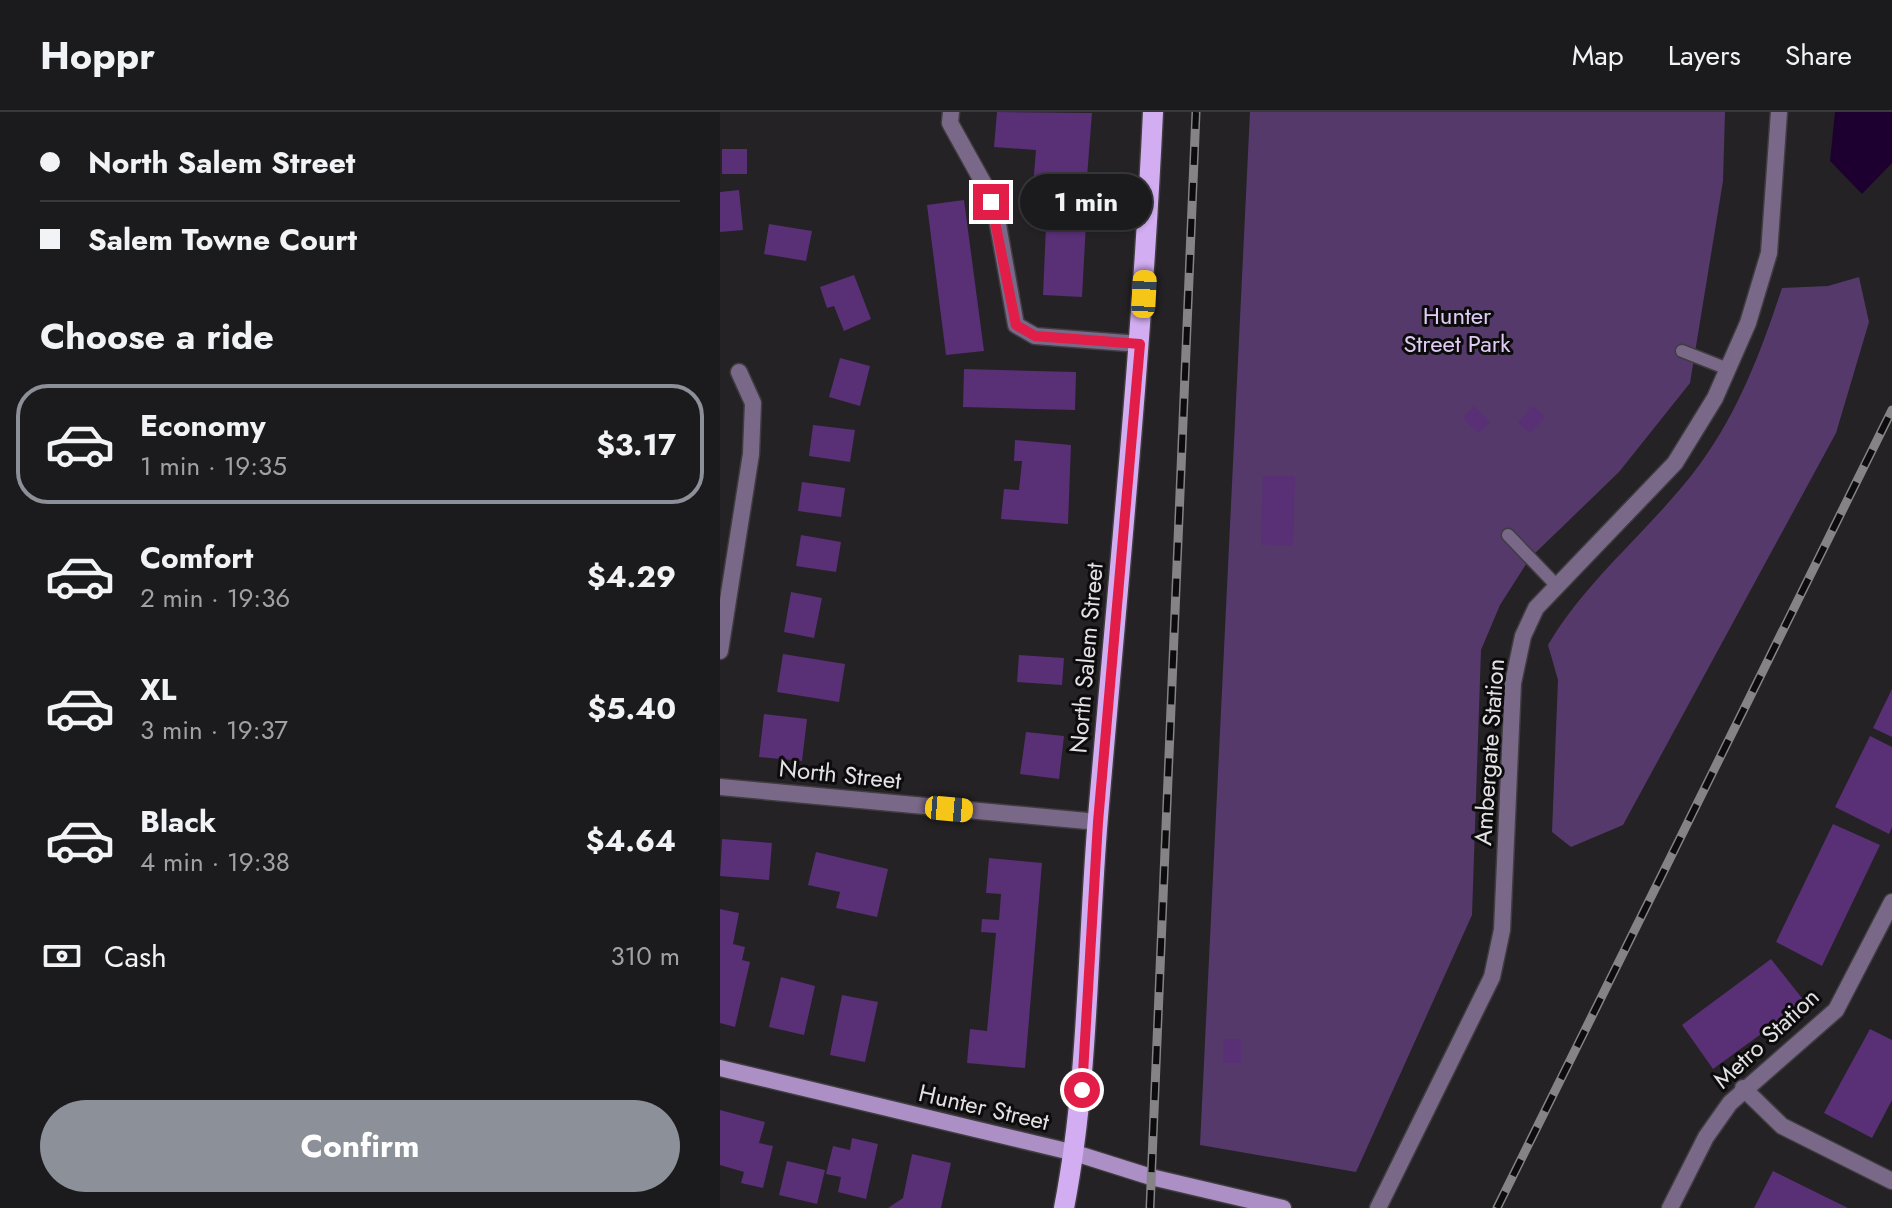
<!DOCTYPE html>
<html lang="en">
<head>
<meta charset="utf-8">
<style>
  body { margin:0; font-family:Jost,sans-serif; background:#282729; color:#f1f3f6; height:100vh; display:flex; flex-direction:column; font-size:30px; white-space:nowrap }
  * { box-sizing:border-box; margin:0 }
  p { font-size:26px; color:#a0a1a3 }
  .icon { flex:none; width:44px; height:44px; fill:none; stroke:currentColor; stroke-width:2; stroke-linecap:round; stroke-linejoin:round }
  .map { position:relative; flex:1; overflow:hidden }
  .side { display:flex; flex-direction:column; background:#1b1a1c; width:720px }
  .side>* { flex:none }
  .guide { display:grid; align-content:center; height:176px; padding:0 40px; background:#1b1a1c }
  .end { position:absolute; width:36px; height:36px; margin:-18px; border:10px solid #e11d48; background:#fff; box-shadow:0 0 0 4px #fff }
  .from { border-radius:50% }
  .bubble { position:absolute; height:56px; border-radius:28px; background:#1b1a1c; box-shadow:0 2px 6px #0004,0 0 0 2px #39383b; font-size:26px; font-weight:700; line-height:56px; text-align:center }
  .car { position:absolute; width:24px; height:48px; margin:-24px -12px; border-radius:10px; box-shadow:0 0 6px 2px #0007; background:linear-gradient(#f5c518 24%,#345 0 40%,#f5c518 0 76%,#345 0 86%,#f5c518 0) }
  .guide b { display:flex; align-items:center; gap:28px; height:76px; font-size:30px }
  .guide b+b { border-top:2px solid #39383b }
  .guide i { width:20px; height:20px; background:#f1f3f6 }
  ul { padding:0; list-style:none }
  li { display:flex; align-items:center; gap:24px; height:120px; margin:0 16px 12px; padding:0 24px; border:4px solid transparent; border-radius:32px }
  li div { flex:1 }
  li b { display:block; font-size:30px }
  li em { font-style:normal; font-weight:700 }
  li.selected { border-color:#8c9099 }
  li>.icon { width:72px; height:72px; stroke-width:1.5 }
  h2 { padding:0 40px; font-size:36px; line-height:96px }
  .pay { display:flex; align-items:center; gap:20px; height:88px; padding:0 40px; font-size:30px }
  .pay p { margin-inline-start:auto }
  .action { display:flex; gap:16px; margin-top:auto; padding:16px 40px }
  .action a { flex:1; height:92px; border-radius:48px; background:#8c9099; color:#fff; font-size:32px; font-weight:700; line-height:92px; text-align:center }
  header { display:flex; align-items:center; gap:48px; box-sizing:border-box; height:112px; padding:0 40px; background:#1b1a1c; border-bottom:2px solid #39383b }
  header strong { font-size:38px }
  nav { display:flex; gap:44px; margin-inline-start:auto; font-size:28px }
  main { display:flex; flex:1; min-height:0 }
  .map>svg:first-child { display:block }
  .green { fill:#55396b }
  .water { fill:#1d0030 }
  .building { fill:#592f76 }
  .lines { fill:none; stroke-linecap:round; stroke-linejoin:round }
  .lane-casing { stroke:#3f3d40; stroke-width:15 }
  .street-casing { stroke:#3f3d40; stroke-width:19 }
  .secondary-casing { stroke:#3f3d40; stroke-width:19 }
  .primary-casing { stroke:#3f3d40; stroke-width:23 }
  .lane { stroke:#7a6889; stroke-width:12 }
  .street { stroke:#7a6889; stroke-width:16 }
  .secondary { stroke:#ac8fc4; stroke-width:16 }
  .primary { stroke:#d2adf2; stroke-width:20 }
  .rail-casing { stroke:#858386; stroke-width:9 }
  .rail { stroke:#0d0c0d; stroke-width:6; stroke-dasharray:18; stroke-linecap:butt }
  .route { stroke:#e11d48; stroke-width:10 }
  .labels { text-anchor:middle; dominant-baseline:central; stroke-width:6; stroke-linejoin:round; paint-order:stroke }
  .park-label { font-size:24px; fill:#e0cbf4; stroke:#0d0c0d }
  .street-label { font-size:24px; fill:#e3e1e4; stroke:#0d0c0d }
</style>
</head>
<body>
<header>
<strong>Hoppr</strong>
<nav><a>Map</a><a>Layers</a><a>Share</a></nav>
</header>
<main>
<section class="side">
<div class="guide">
<b><i class="from"></i>North Salem Street</b>
<b><i></i>Salem Towne Court</b>
</div>
<h2>Choose a ride</h2>
<ul>
<li class="selected"><svg class="icon" aria-label="car" viewBox="0 0 24 24"><path d="M5 17H2v-5l4-1 3-4h7l3 4 3 1v5h-3M9 17h6M6 11h13"/><circle cx="7" cy="17" r="2"/><circle cx="17" cy="17" r="2"/></svg><div><b>Economy</b><p>1 min · 19:35</p></div><em>$3.17</em></li>
<li><svg class="icon" aria-label="car" viewBox="0 0 24 24"><path d="M5 17H2v-5l4-1 3-4h7l3 4 3 1v5h-3M9 17h6M6 11h13"/><circle cx="7" cy="17" r="2"/><circle cx="17" cy="17" r="2"/></svg><div><b>Comfort</b><p>2 min · 19:36</p></div><em>$4.29</em></li>
<li><svg class="icon" aria-label="car" viewBox="0 0 24 24"><path d="M5 17H2v-5l4-1 3-4h7l3 4 3 1v5h-3M9 17h6M6 11h13"/><circle cx="7" cy="17" r="2"/><circle cx="17" cy="17" r="2"/></svg><div><b>XL</b><p>3 min · 19:37</p></div><em>$5.40</em></li>
<li><svg class="icon" aria-label="car" viewBox="0 0 24 24"><path d="M5 17H2v-5l4-1 3-4h7l3 4 3 1v5h-3M9 17h6M6 11h13"/><circle cx="7" cy="17" r="2"/><circle cx="17" cy="17" r="2"/></svg><div><b>Black</b><p>4 min · 19:38</p></div><em>$4.64</em></li>
</ul>
<div class="pay"><svg class="icon" aria-label="cash" viewBox="0 0 24 24"><path d="M3 7h18v10H3z"/><circle cx="12" cy="12" r="2"/></svg>Cash<p>310 m</p></div>
<div class="action"><a>Confirm</a></div>
</section>
<div class="map">
<svg width="1172" height="1096" viewBox="0 0 1172 1096">
  <rect width="100%" height="100%" fill="#242225"/>
  <path class="green" d="M530 0H1005L1003 69 970 271 899 360 810 446 780 493 761 538 752 803 636 1060 480 1033Z
    M1139 165 1149 210 1116 321 903 713 851 735 832 720 838 568 828 533C868 465 933 416 980 352 1019 299 1042 237 1062 176L1108 174Z"/>
  <path class="water" d="M1115 0H1172V51L1142 82 1110 49Z"/>
  <path class="building" d="M277 0 372 1 366 78 313 74 316 38 274 35Z
    M2 37H27V62H2Z
    M19 78 23 118 0 120V80Z
    M244 88 264 239 226 243 207 93Z
    M327 91 367 92 362 185 323 183Z
    M49 112 92 119 86 149 44 142Z
    M134 163 151 207 124 219 114 194 107 196 100 175Z
    M120 246 150 254 140 294 109 285Z
    M244 257 356 260 355 298 243 295Z
    M754 294 770 310 759 321 743 306Z
    M813 294 825 305 810 321 798 310Z
    M93 313 135 318 130 350 89 344Z
    M295 328 351 333 348 412 281 407 284 377 299 378 302 349H294Z
    M543 364H575L573 434 541 433Z
    M82 370 125 376 121 405 78 399Z
    M81 423 121 430 116 460 76 454Z
    M71 480 102 486 94 526 64 520Z
    M63 542 125 552 119 590 57 580Z
    M299 543 344 546 342 573 297 570Z
    M1172 577V625L1153 616Z
    M44 602 87 607 82 649 39 645Z
    M306 620 344 624 339 667 300 662Z
    M1150 624 1172 635V715L1169 722 1115 695Z
    M1113 712 1160 733 1102 854 1056 830Z
    M2 727 52 731 49 768 0 764Z
    M96 740 168 757 157 805 116 796 120 780 88 773Z
    M269 746 322 751 305 956 247 951 250 917 267 919 276 821 261 820 262 807 279 808 281 782 266 781Z
    M0 797 19 801 13 832 25 835 22 848 30 850 15 915 0 911Z
    M1051 847 1085 890 993 957 962 913Z
    M61 865 95 874 84 923 49 915Z
    M122 883 158 890 145 950 110 943Z
    M1150 917 1172 928V988L1152 1026 1104 1001Z
    M503 927H521V951H503Z
    M0 998 45 1010 39 1031 53 1034 43 1076 21 1071 24 1060 0 1053Z
    M132 1026 158 1032 146 1087 118 1080 121 1065 106 1062 113 1034 130 1038Z
    M192 1042 231 1051 221 1096H168L183 1086Z
    M67 1049 105 1058 97 1092 59 1083Z
    M1053 1059 1128 1096H1034Z"/>
  <g class="lines">
    <defs>
      <path id="lane" d="M962 239 1008 257
        M788 423 837 474"/>
      <path id="street" d="M231 0 230 11 265 74 277 107 296 213 315 224 420 232
        M0 539 31 342 33 291 19 260
        M0 675 378 710
        M1023 976 1062 1014 1172 1069
        M658 1096 772 865 782 818 793 571 803 524 816 496 955 351 995 286 1028 211 1049 141 1059 0
        M950 1096 986 1025 1010 991 1116 898 1172 790"/>
      <path id="secondary" d="M0 956 355 1041 431 1065 563 1096"/>
      <path id="primary" d="M344 1096C369 967 367 836 378 705 398 470 422 236 433 0"/>
    </defs>
    <use href="#lane" class="lane-casing"/>
    <use href="#street" class="street-casing"/>
    <use href="#secondary" class="secondary-casing"/>
    <use href="#primary" class="primary-casing"/>
    <use href="#lane" class="lane"/>
    <use href="#street" class="street"/>
    <use href="#secondary" class="secondary"/>
    <use href="#primary" class="primary"/>
    <defs>
      <path id="rail" d="M430 1096 476 0
        M777 1096 1172 298"/>
    </defs>
    <use href="#rail" class="rail-casing"/>
    <use href="#rail" class="rail"/>
  </g>
  <g class="lines">
    <path class="route" d="M271 90 296 213 315 224 420 232 378 710 362 978"/>
  </g>
  <g class="labels">
    <g class="park-label">
      <text x="737" y="203">Hunter<tspan x="737" dy="28">Street Park</tspan></text>
    </g>
    <g class="street-label">
      <text transform="translate(366 546) rotate(-85)">North Salem Street</text>
      <text transform="translate(769 640) rotate(-86)">Ambergate Station</text>
      <text transform="translate(120 662) rotate(6)">North Street</text>
      <text transform="translate(1046 926) rotate(-43)">Metro Station</text>
      <text transform="translate(264 995) rotate(13)">Hunter Street</text>
    </g>
  </g>
</svg>
<i class="end from" style="left:362px;top:978px"></i>
<i class="end" style="left:271px;top:90px"></i>
<div class="bubble" style="left:300px;top:62px;width:132px">1 min</div>
<i class="car" style="left:424px;top:182px;rotate:3deg"></i>
<i class="car" style="left:229px;top:697px;rotate:95deg"></i>
</div>
</main>
</body>
</html>
